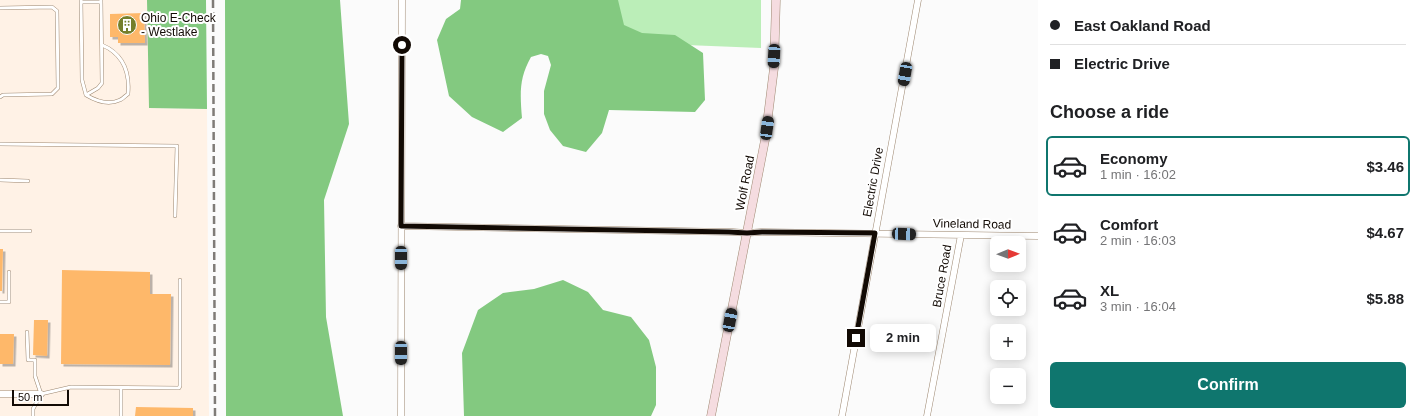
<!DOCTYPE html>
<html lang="en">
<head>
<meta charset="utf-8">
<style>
  body { margin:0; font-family:Arial,sans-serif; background:#f6f6f6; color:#202124; height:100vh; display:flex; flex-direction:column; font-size:15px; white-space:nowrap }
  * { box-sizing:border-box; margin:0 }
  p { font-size:13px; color:#757577 }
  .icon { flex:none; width:22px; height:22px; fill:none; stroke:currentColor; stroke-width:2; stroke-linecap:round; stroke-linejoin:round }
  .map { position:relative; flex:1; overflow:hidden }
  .details { display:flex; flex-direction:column; background:#fff; width:380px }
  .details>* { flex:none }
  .top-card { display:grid; align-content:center; height:88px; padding:0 12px; background:#fff }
  .needle { width:26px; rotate:89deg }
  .buttons { position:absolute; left:990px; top:236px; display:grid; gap:8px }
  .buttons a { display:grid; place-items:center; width:36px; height:36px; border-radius:6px; background:#fff; box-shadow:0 2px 10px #0003; font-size:20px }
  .scale { position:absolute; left:12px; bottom:10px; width:57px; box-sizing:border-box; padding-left:4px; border:2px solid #120a04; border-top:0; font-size:11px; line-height:14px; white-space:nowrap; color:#120a04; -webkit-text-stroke:3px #fff; paint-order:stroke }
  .end { position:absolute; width:18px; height:18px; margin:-9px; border:5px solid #120a04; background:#fff; box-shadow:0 0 0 2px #fff }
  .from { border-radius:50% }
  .bubble { position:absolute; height:28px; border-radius:6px; background:#fff; box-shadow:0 2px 10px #0003; font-size:13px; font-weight:700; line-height:28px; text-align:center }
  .car { position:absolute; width:12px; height:24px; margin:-12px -6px; border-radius:5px; box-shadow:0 0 3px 1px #0007; background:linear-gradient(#222 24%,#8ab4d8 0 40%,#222 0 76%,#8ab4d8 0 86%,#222 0) }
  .top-card b { display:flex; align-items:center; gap:14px; height:38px; font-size:15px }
  .top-card b+b { border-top:1px solid #e0e0e0 }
  .top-card i { width:10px; height:10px; background:#202124 }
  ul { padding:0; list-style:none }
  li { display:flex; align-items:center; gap:12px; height:60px; margin:0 8px 6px; padding:0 4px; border:2px solid transparent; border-radius:6px }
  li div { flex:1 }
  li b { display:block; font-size:15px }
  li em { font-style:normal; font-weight:700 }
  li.current { border-color:#0f766e }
  li>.icon { width:36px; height:36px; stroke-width:1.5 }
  h2 { padding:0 12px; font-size:18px; line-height:48px }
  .button { display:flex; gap:8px; margin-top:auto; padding:8px 12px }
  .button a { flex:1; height:46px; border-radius:6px; background:#0f766e; color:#fff; font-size:16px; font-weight:700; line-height:46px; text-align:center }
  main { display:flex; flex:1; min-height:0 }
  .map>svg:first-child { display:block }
  .built { fill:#fff2e6 }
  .green { fill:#bbeeb8 }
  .forest { fill:#83c980 }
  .building { fill:#feb86b; filter:url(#shadow) }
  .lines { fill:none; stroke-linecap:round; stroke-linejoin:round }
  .lane-casing { stroke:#9d8770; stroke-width:4 }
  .street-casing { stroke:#9d8770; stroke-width:7 }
  .secondary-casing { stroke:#9d8770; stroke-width:9 }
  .lane { stroke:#fff; stroke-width:3 }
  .street { stroke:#fff; stroke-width:6 }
  .secondary { stroke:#f5dce0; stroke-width:8 }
  .rail { stroke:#7f7b77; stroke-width:2.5; stroke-dasharray:8 4; stroke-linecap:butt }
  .route { stroke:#120a04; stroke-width:5 }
  .labels { text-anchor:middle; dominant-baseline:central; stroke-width:4; stroke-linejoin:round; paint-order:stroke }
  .poi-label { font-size:12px; fill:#120a04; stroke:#fff; text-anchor:start }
  .street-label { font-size:12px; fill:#120a04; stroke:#fff }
</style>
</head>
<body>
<main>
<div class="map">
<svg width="1038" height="416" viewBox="0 0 1038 416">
  <defs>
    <filter id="shadow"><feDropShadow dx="2.5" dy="2.5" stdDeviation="0" flood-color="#0004"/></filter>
  </defs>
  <rect width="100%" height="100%" fill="#fbfbfb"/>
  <path class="built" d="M0 0H147L150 108 207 109 209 416H0Z"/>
  <path class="green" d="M612 0H761V48L611 42Z"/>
  <path class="forest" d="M147 0H206L207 109 149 108Z
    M225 0H340L349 124 324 200 326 317 343 416H226Z
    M461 0H618L624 25 642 33 675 35 703 53 705 100 695 112 609 110 602 133 586 152 563 146 550 130 544 114V91L551 65 548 56 541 54 531 57C519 78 520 94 522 118L503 132 472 117 449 96 437 40 446 19 460 9Z
    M563 280 588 292 603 310 631 317 649 340 656 367V405L651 416H464L462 353 478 310 503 293 534 289Z"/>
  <path class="building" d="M144 13 145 43H118V37H110V14Z
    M0 249H3L2 291H0Z
    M62 270 150 272V294H171L170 365 61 364Z
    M34 320H48L47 356 33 355Z
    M0 334H14L13 364H0Z
    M136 407 193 408V416H135Z"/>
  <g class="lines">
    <defs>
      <path id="lane" d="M81 0 82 80 86 95C96 101 109 105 120 100 123 99 126 95 128 94 130 72 123 54 102 45
        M81 2H101
        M0 8 52 7 57 11 58 88 52 94 3 95 0 97
        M86 95 98 88 102 83 101 0
        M0 144 177 146 175 216
        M0 180 28 181
        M0 231H30
        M0 302H9V272
        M27 332 28 360H35V376L41 394 33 409V416
        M41 394 71 387 179 388 180 386V280
        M121 416V388"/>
      <path id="street" d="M401 226 733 232 747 233 761 232 1038 236
        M0 394H41
        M401 416 402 0
        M842 416 918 0
        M927 416 961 235"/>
      <path id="secondary" d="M711 416 765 140 774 68 776 0"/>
    </defs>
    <use href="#lane" class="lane-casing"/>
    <use href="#street" class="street-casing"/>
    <use href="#secondary" class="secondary-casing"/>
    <use href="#lane" class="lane"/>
    <use href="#street" class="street"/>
    <use href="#secondary" class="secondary"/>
    <path class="rail" d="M213 0 215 416"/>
  </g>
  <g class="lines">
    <path class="route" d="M402 45 401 226 729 232 747 233 762 232 875 233 856 338"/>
  </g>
  <defs>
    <symbol id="building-disc" viewBox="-11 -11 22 22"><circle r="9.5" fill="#757f2b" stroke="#fff"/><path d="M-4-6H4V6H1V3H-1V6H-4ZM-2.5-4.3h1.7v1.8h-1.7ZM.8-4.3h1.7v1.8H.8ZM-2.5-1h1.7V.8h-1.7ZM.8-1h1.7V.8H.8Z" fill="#fff"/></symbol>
  </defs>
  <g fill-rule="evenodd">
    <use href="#building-disc" x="116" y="14" width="22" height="22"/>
  </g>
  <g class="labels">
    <g class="poi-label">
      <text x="141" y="18">Ohio E-Check<tspan x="141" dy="14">- Westlake</tspan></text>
    </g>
    <g class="street-label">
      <text transform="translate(873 182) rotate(-80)">Electric Drive</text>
      <text transform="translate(745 183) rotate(-79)">Wolf Road</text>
      <text transform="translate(972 224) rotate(1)">Vineland Road</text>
      <text transform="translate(942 276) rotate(-80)">Bruce Road</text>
    </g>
  </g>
</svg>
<div class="buttons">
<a><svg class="needle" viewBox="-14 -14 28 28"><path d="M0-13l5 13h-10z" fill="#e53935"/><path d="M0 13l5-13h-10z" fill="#757577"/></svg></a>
<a><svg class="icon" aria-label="locate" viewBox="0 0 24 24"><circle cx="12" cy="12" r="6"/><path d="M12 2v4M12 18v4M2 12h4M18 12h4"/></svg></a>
<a>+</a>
<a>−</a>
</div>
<div class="scale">50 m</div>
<i class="end from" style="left:402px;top:45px"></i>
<i class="end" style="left:856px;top:338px"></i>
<div class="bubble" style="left:870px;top:324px;width:66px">2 min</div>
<i class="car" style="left:774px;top:56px;rotate:183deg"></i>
<i class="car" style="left:905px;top:74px;rotate:190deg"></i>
<i class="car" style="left:767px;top:128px;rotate:8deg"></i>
<i class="car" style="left:904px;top:234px;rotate:92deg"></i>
<i class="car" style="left:401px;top:258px;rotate:180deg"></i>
<i class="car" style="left:730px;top:320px;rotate:11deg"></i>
<i class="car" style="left:401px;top:353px;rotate:180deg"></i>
</div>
<section class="details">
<div class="top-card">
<b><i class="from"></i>East Oakland Road</b>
<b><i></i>Electric Drive</b>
</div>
<h2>Choose a ride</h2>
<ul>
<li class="current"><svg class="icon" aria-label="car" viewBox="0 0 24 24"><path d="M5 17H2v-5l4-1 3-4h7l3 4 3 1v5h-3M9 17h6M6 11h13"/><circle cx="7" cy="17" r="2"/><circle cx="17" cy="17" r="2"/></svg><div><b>Economy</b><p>1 min · 16:02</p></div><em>$3.46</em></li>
<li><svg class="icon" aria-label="car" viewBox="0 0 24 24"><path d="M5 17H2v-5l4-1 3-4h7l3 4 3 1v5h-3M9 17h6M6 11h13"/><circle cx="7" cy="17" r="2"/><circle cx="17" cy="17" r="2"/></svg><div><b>Comfort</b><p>2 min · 16:03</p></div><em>$4.67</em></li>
<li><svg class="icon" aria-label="car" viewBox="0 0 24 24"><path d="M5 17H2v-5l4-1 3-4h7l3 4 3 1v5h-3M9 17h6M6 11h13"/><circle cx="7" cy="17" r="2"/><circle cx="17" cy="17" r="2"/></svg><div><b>XL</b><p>3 min · 16:04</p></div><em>$5.88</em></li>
</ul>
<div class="button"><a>Confirm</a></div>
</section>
</main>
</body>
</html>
